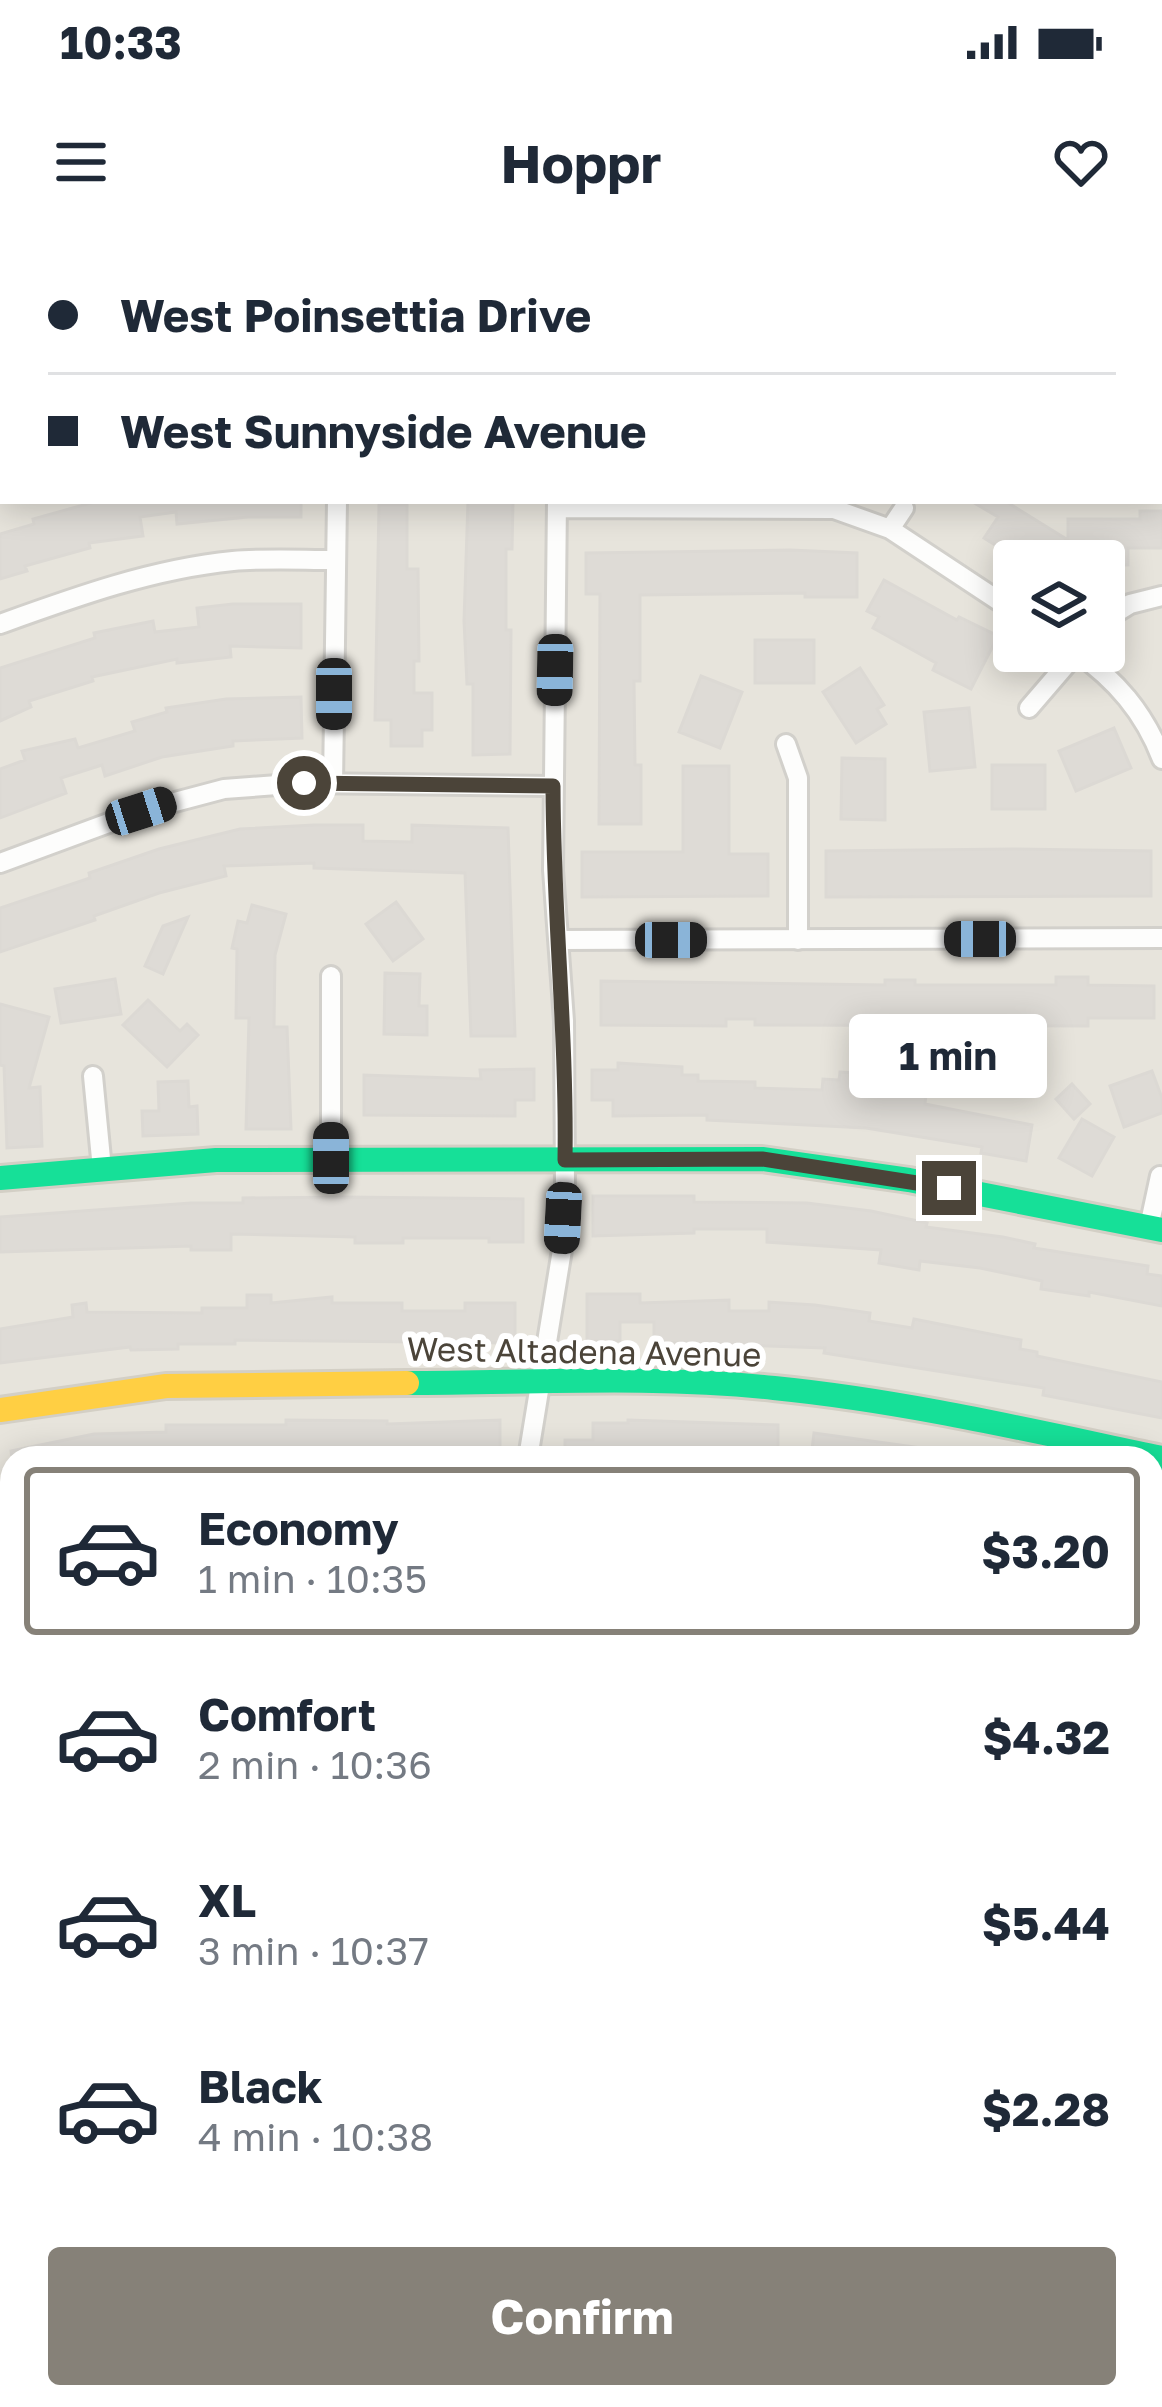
<!DOCTYPE html>
<html lang="en">
<head>
<meta charset="utf-8">
<style>
  body { margin:0; font-family:"Golos Text",sans-serif; background:#f6f6f7; color:#1f2937; height:100vh; display:flex; flex-direction:column; font-size:45px; white-space:nowrap }
  * { box-sizing:border-box; margin:0 }
  p { font-size:39px; color:#747a83 }
  .icon { flex:none; width:66px; height:66px; fill:none; stroke:currentColor; stroke-width:2; stroke-linecap:round; stroke-linejoin:round }
  .map { position:relative; flex:1; overflow:hidden }
  .side { position:absolute; left:0px; top:1206px; width:1164px; height:963px; display:flex; flex-direction:column; background:#fff; border-radius:36px 36px 0 0; box-shadow:0 6px 30px #0003 }
  .side>* { flex:none }
  .banner { position:absolute; left:0px; top:0px; width:1164px; height:264px; box-shadow:0 6px 30px #0003; display:grid; align-content:center; height:264px; padding:0 48px; background:#fff }
  .controls { position:absolute; left:993px; top:300px; display:grid; gap:24px }
  .controls a { display:grid; place-items:center; width:132px; height:132px; border-radius:12px; background:#fff; box-shadow:0 6px 30px #0003; font-size:60px }
  .end { position:absolute; width:54px; height:54px; margin:-27px; border:15px solid #4b4439; background:#fff; box-shadow:0 0 0 6px #fff }
  .from { border-radius:50% }
  .bubble { position:absolute; height:84px; border-radius:12px; background:#fff; box-shadow:0 6px 30px #0003; font-size:39px; font-weight:700; line-height:84px; text-align:center }
  .car { position:absolute; width:36px; height:72px; margin:-36px -18px; border-radius:15px; box-shadow:0 0 9px 3px #0007; background:linear-gradient(#222 24%,#8ab4d8 0 40%,#222 0 76%,#8ab4d8 0 86%,#222 0) }
  .banner b { display:flex; align-items:center; gap:42px; height:114px; font-size:45px }
  .banner b+b { border-top:3px solid #e0e1e3 }
  .banner i { width:30px; height:30px; background:#1f2937 }
  ul { padding:21px 0 0; list-style:none }
  li { display:flex; align-items:center; gap:36px; height:168px; margin:0 24px 18px; padding:0 24px; border:6px solid transparent; border-radius:12px }
  li div { flex:1 }
  li b { display:block; font-size:45px }
  li em { font-style:normal; font-weight:700 }
  li.current { border-color:#868178 }
  li>.icon { width:108px; height:108px; stroke-width:1.5 }
  .action { display:flex; gap:24px; margin-top:auto; padding:24px 48px }
  .action a { flex:1; height:138px; border-radius:12px; background:#868178; color:#fff; font-size:48px; font-weight:700; line-height:138px; text-align:center }
  .status { display:flex; justify-content:space-between; align-items:center; height:84px; padding:0 60px; background:#fff; direction:ltr }
  .status svg { height:33px; fill:currentColor }
  header { display:flex; justify-content:space-between; align-items:center; height:156px; padding:0 48px; background:#fff; font-size:54px; font-weight:700 }
  .map>svg:first-child { display:block }
  .residential { fill:#e7e4dc; fill-rule:evenodd }
  .education { fill:#eae5da }
  .green { fill:#e1eecf }
  .building { fill:#dedbd6; stroke:#dcd9d4; stroke-width:3 }
  .lines { fill:none; stroke-linecap:round; stroke-linejoin:round }
  .street-casing { stroke:#d2d0cb; stroke-width:24 }
  .fast-casing { stroke:#d3cfc5; stroke-width:30 }
  .slow-casing { stroke:#d3cfc5; stroke-width:30 }
  .street { stroke:#fdfdfc; stroke-width:18 }
  .fast { stroke:#16e098; stroke-width:24 }
  .slow { stroke:#ffcf43; stroke-width:24 }
  .route { stroke:#4b4439; stroke-width:15 }
  .labels { text-anchor:middle; dominant-baseline:central; stroke-width:12; stroke-linejoin:round; paint-order:stroke }
  .street-label { font-size:33px; fill:#4b4439; stroke:#fff }
</style>
</head>
<body>
<div class="status"><b>10:33</b><svg viewBox="0 0 49 12"><path d="M0 12V9h3v3zM5 12V6h3v6zM10 12V3h3v9zM15 12V0h3v12zM26 1h20v11H26zM47 4h2v5h-2z"/></svg></div>
<header><svg class="icon" aria-label="menu" viewBox="0 0 24 24"><path d="M4 6h16M4 12h16M4 18h16"/></svg>Hoppr<svg class="icon" aria-label="heart" viewBox="0 0 24 24"><path d="M12 20l-8-8c-3-5 5-10 8-4 3-6 11-1 8 4z"/></svg></header>
<div class="map">
<svg width="1162" height="2167" viewBox="0 0 1162 2167">
  <rect width="100%" height="100%" fill="#f4f2ee"/>
  <path class="residential" d="M0 0H1162V1916H1152V1218H12V1916H0ZM3 3H1161V261H3ZM1014 321H1104V411H1014Z
    M1152 1953H1162V2167L1152 2157Z"/>
  <path class="education" d="M0 1952H12V2157H418V2167H0Z"/>
  <path class="green" d="M76 2157H409V2167H76Z"/>
  <path class="building" d="M98 261H301V277H248L177 284 176 272 140 277 143 296 89 303 90 308 25 326 27 331 0 339V294L34 284 33 279Z
    M468 261H513L512 309H506V390H511L510 514 473 515V444H467L464 381Z
    M971 261H1005L1068 300V279H1140V271H1162V308H1128V325L1021 321 984 298 998 277Z
    M379 265H407V329H418L419 421H414V453H432V490H422V506H391V480H375Z
    M790 310 857 313V357H805V353L640 355V441H634L635 525H641V584H599L600 354H586V313Z
    M884 340 957 380 959 377 998 396 971 449 933 430 936 423 873 388 879 377 867 371Z
    M233 364H301V408L230 406 231 417 177 423V419L92 437 93 441 29 461 31 467 0 481V428L95 398 94 393 153 381 155 392 199 387 197 368Z
    M755 400H814V443H755Z
    M860 428 884 465 877 469 886 484 856 503 823 452Z
    M701 436 742 452 720 508 679 492Z
    M301 457 302 498 233 501V506L162 517 105 536 102 525 61 538 66 553 0 578V529L25 520 22 511 75 499 78 508 135 491 132 482 167 472 166 468 226 459Z
    M969 468 975 527 930 531 924 472Z
    M1114 488 1131 528 1076 551 1059 511Z
    M842 518 885 519V580L841 579Z
    M992 525H1045V569H992Z
    M683 526H729V614H768V656L582 657V612H683Z
    M314 585H363V601L412 602V585L508 588 515 796H471L465 633 314 628V623L224 626 226 636 159 653 94 676 95 680 0 712V668L90 638 89 633 159 609 240 589Z
    M1014 609 1151 611V656L826 657V611Z
    M396 662 423 699 393 721 366 684Z
    M252 665 286 674 275 715 274 787H287L291 889H246L249 778H236L237 709 232 708 238 681 247 683Z
    M188 677 163 734 145 726 163 686Z
    M385 733 420 734 419 766H427V795L384 794Z
    M1056 737H1088V745L1154 746V778H1088V786L755 785V779H726V786L601 785V741L885 745V740H915V745H1056Z
    M115 739 121 774 61 783 55 749Z
    M148 760 180 791 187 784 198 795 167 827 123 785Z
    M0 764 49 777 29 848 40 847 42 906 7 908 4 826 0 825Z
    M618 823 682 827V835H698V841L755 842V848L822 850 823 839 839 840 840 832 857 833 856 853 887 856 889 848 926 854 925 864 1032 885 1026 921 981 913 982 907 866 888 707 880V875L613 876V860H592V830H618Z
    M534 829V860H515V876L364 875V835L481 839 480 830Z
    M1152 831 1162 858V873L1124 887 1110 846Z
    M188 841 189 867 197 866 198 894 143 896 142 871H159L158 842Z
    M1072 844 1090 864 1074 879 1056 859Z
    M1082 879 1114 897 1092 936 1059 918Z
    M593 956H694V962L807 963 871 971 927 983 926 987 1003 997 1035 1004 1034 1008 1148 1026 1147 1034 1162 1036V1066L1089 1052V1056L1041 1049 1042 1041 980 1028 920 1021 919 1030 879 1023 881 1010 767 1002V989H694V993L593 996Z
    M344 957 523 959V1002H489V998H403V1003H355V997L231 994V1010H191V1006L0 1012V977L191 963H243V958Z
    M587 1054H640V1063L729 1060V1071H769V1062L815 1065 870 1073 869 1081 912 1088 914 1079 1021 1100 1020 1109 1037 1112V1116L1162 1142V1178L1043 1155 1044 1148 824 1113 825 1108 654 1102V1082H620V1101H587Z
    M247 1055H271V1063L332 1057V1063H402V1071H465V1063H515V1103L235 1100V1104H178V1109L131 1110 130 1107 0 1123V1089L73 1077 72 1065 86 1063 87 1072 202 1073V1068H247Z
    M286 1180 387 1181V1184L500 1180V1218H12L11 1211 94 1194 166 1192V1185H286Z
    M628 1180 778 1185V1218H565V1200H593V1183H628Z
    M814 1193 936 1210V1218H811Z"/>
  <g class="lines">
    <defs>
      <path id="street" d="M128 0 129 3
        M559 3V0
        M907 3V0
        M0 147 3 146
        M557 268 834 269 890 289 1014 371
        M890 289 904 268
        M1104 380 1130 364 1162 356
        M0 384C75 357 152 329 233 321 266 318 301 320 335 320
        M1075 411C1116 440 1144 472 1162 519
        M1029 468 1078 411
        M786 504 798 538V700
        M333 544 337 261
        M0 623 141 571 224 549 304 543 553 546
        M558 700 1162 698
        M93 836 102 929
        M331 918V736
        M1149 987 1160 936
        M528 1218 562 1010 565 947 564 781 553 630 557 261
        M0 1401 12 1398
        M1152 1443 1162 1445
        M0 1628 12 1625
        M431 2164 1162 2162"/>
      <path id="fast" d="M0 938 216 920 762 919 909 940 1162 990
        M407 1143C529 1143 653 1135 774 1148 905 1161 1033 1191 1162 1218
        M1152 1933H1162
        M0 1935H12"/>
      <path id="slow" d="M0 1170 166 1146 407 1143"/>
    </defs>
    <use href="#street" class="street-casing"/>
    <use href="#fast" class="fast-casing"/>
    <use href="#slow" class="slow-casing"/>
    <use href="#street" class="street"/>
    <use href="#fast" class="fast"/>
    <use href="#slow" class="slow"/>
  </g>
  <g class="lines">
    <path class="route" d="M304 543 553 546C553 671 567 795 565 920L762 919 949 948"/>
  </g>
  <g class="labels">
    <g class="street-label">
      <text transform="translate(584 1111) rotate(1)">West Altadena Avenue</text>
    </g>
  </g>
</svg>
<div class="controls">
<a><svg class="icon" aria-label="layers" viewBox="0 0 24 24"><path d="M12 4l9 5-9 5-9-5zM3 14l9 5 9-5"/></svg></a>
</div>
<i class="end from" style="left:304px;top:543px"></i>
<i class="end" style="left:949px;top:948px"></i>
<div class="bubble" style="left:849px;top:774px;width:198px">1 min</div>
<i class="car" style="left:555px;top:430px;rotate:181deg"></i>
<i class="car" style="left:334px;top:454px;rotate:180deg"></i>
<i class="car" style="left:141px;top:571px;rotate:72deg"></i>
<i class="car" style="left:980px;top:699px;rotate:270deg"></i>
<i class="car" style="left:671px;top:700px;rotate:90deg"></i>
<i class="car" style="left:331px;top:918px;rotate:0deg"></i>
<i class="car" style="left:563px;top:978px;rotate:183deg"></i>
<div class="banner">
<b><i class="from"></i>West Poinsettia Drive</b>
<b><i></i>West Sunnyside Avenue</b>
</div>
<section class="side">
<ul>
<li class="current"><svg class="icon" aria-label="car" viewBox="0 0 24 24"><path d="M5 17H2v-5l4-1 3-4h7l3 4 3 1v5h-3M9 17h6M6 11h13"/><circle cx="7" cy="17" r="2"/><circle cx="17" cy="17" r="2"/></svg><div><b>Economy</b><p>1 min · 10:35</p></div><em>$3.20</em></li>
<li><svg class="icon" aria-label="car" viewBox="0 0 24 24"><path d="M5 17H2v-5l4-1 3-4h7l3 4 3 1v5h-3M9 17h6M6 11h13"/><circle cx="7" cy="17" r="2"/><circle cx="17" cy="17" r="2"/></svg><div><b>Comfort</b><p>2 min · 10:36</p></div><em>$4.32</em></li>
<li><svg class="icon" aria-label="car" viewBox="0 0 24 24"><path d="M5 17H2v-5l4-1 3-4h7l3 4 3 1v5h-3M9 17h6M6 11h13"/><circle cx="7" cy="17" r="2"/><circle cx="17" cy="17" r="2"/></svg><div><b>XL</b><p>3 min · 10:37</p></div><em>$5.44</em></li>
<li><svg class="icon" aria-label="car" viewBox="0 0 24 24"><path d="M5 17H2v-5l4-1 3-4h7l3 4 3 1v5h-3M9 17h6M6 11h13"/><circle cx="7" cy="17" r="2"/><circle cx="17" cy="17" r="2"/></svg><div><b>Black</b><p>4 min · 10:38</p></div><em>$2.28</em></li>
</ul>
<div class="action"><a>Confirm</a></div>
</section>
</div>
</body>
</html>
